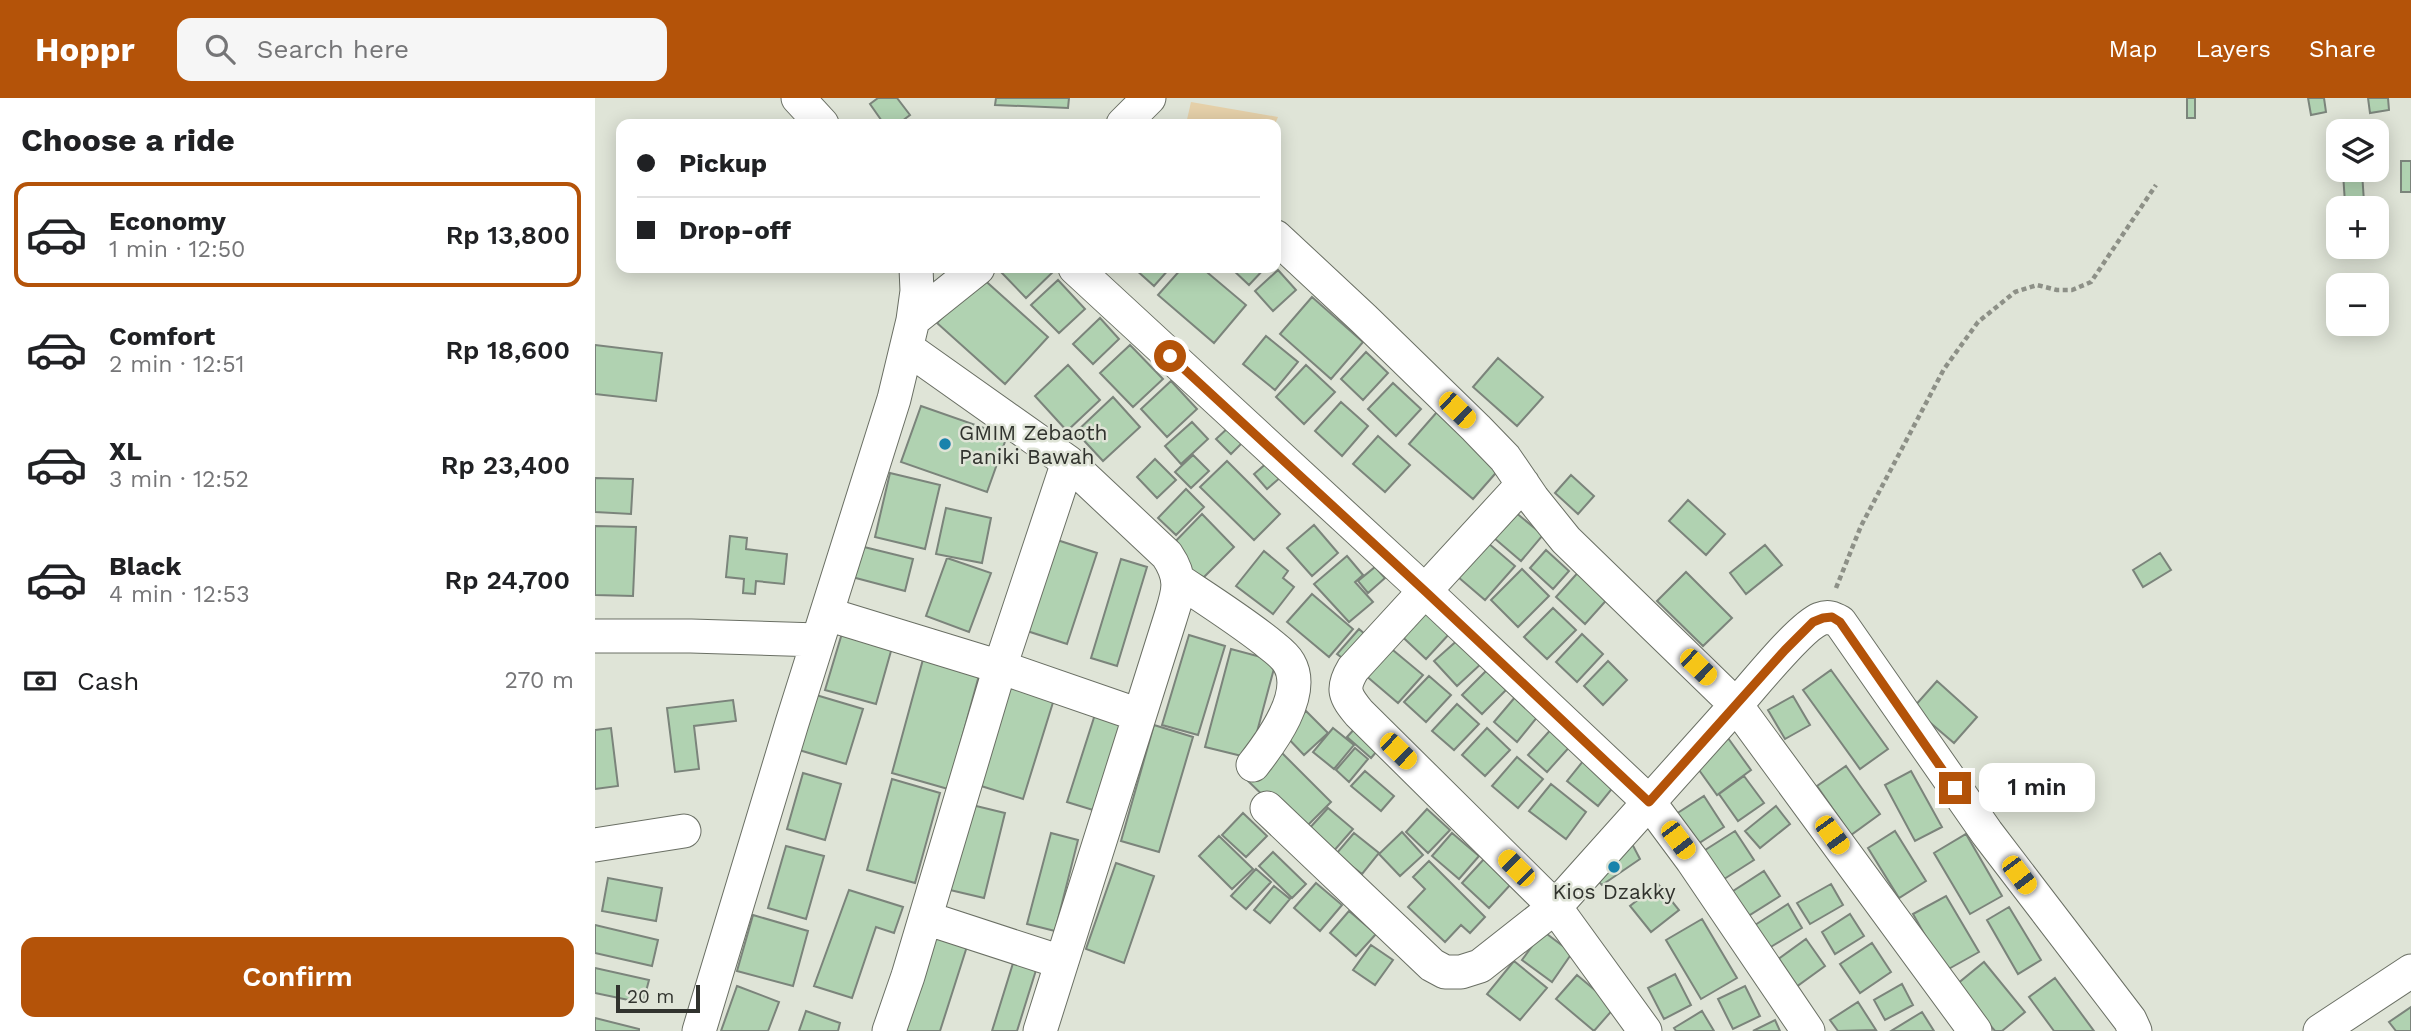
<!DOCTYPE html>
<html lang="en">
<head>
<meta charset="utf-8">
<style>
  body { margin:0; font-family:"Work Sans",sans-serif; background:#f6f6f6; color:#202124; height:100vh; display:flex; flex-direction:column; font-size:26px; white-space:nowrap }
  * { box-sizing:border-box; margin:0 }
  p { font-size:23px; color:#757577 }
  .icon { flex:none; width:38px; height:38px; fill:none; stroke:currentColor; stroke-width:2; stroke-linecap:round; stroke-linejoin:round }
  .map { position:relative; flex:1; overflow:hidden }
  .drawer { display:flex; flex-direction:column; background:#fff; width:595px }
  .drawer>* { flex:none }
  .guide { position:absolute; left:21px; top:21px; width:665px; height:154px; border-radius:14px; box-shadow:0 4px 18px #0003; display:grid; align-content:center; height:154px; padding:0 21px; background:#fff }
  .buttons { position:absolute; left:1731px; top:21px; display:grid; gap:14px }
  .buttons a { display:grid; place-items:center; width:63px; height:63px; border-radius:14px; background:#fff; box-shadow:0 4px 18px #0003; font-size:35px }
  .scale { position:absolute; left:21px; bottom:18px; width:84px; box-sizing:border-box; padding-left:7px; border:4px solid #31332e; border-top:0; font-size:19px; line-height:24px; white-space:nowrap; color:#31332e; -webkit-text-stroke:5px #dfe4d7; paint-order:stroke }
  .end { position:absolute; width:32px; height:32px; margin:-16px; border:9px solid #b45309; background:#fff; box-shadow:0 0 0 4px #fff }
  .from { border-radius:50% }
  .bubble { position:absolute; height:49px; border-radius:14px; background:#fff; box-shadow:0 4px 18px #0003; font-size:23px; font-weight:600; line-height:49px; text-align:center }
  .car { position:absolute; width:21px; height:42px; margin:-21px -10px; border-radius:9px; box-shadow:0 0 5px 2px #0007; background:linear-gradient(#f5c518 24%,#345 0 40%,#f5c518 0 76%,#345 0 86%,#f5c518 0) }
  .guide b { display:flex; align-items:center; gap:24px; height:66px; font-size:26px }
  .guide b+b { border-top:2px solid #e0e0e0 }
  .guide i { width:18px; height:18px; background:#202124 }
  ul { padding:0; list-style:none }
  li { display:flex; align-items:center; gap:21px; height:105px; margin:0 14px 10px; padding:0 7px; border:4px solid transparent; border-radius:14px }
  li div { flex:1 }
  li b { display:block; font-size:26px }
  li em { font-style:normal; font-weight:600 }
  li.active { border-color:#b45309 }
  li>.icon { width:63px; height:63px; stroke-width:1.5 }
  h2 { padding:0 21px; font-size:32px; line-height:84px }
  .pay { display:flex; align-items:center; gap:18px; height:77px; padding:0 21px; font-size:26px }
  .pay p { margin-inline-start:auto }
  .primary-button { display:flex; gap:14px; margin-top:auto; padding:14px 21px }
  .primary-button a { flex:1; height:80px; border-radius:14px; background:#b45309; color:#fff; font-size:28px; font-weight:600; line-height:80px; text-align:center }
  header { display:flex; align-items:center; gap:42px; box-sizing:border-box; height:98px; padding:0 35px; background:#b45309; color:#fff }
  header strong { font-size:33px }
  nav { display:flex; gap:38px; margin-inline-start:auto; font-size:24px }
  .search { width:490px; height:63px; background:#f6f6f6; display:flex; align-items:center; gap:18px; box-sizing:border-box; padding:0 24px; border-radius:14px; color:#757577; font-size:26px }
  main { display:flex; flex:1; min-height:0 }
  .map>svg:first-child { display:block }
  .green { fill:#e5d0a9 }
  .building { fill:#b0d2b1; stroke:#7b847b; stroke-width:2 }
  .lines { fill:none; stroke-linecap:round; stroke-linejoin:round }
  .minor-casing { stroke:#6a6f64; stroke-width:35 }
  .path { stroke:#8d9087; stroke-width:4.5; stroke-dasharray:5 3.5; stroke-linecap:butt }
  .minor { stroke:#fff; stroke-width:33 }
  .route { stroke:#b45309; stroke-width:9 }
  .poi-dot { fill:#1983ac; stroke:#dfe4d7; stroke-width:2.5 }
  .labels { text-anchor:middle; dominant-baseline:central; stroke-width:5; stroke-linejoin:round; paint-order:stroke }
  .poi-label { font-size:21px; fill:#31332e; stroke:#dfe4d7; text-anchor:start }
</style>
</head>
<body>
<header>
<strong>Hoppr</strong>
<div class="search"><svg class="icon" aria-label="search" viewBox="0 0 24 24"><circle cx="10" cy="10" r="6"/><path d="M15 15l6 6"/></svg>Search here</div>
<nav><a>Map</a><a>Layers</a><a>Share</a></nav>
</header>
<main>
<section class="drawer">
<h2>Choose a ride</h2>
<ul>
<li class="active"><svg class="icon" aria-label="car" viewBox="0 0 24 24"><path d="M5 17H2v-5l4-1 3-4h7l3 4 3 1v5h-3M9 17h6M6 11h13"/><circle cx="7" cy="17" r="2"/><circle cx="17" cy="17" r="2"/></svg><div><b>Economy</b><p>1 min · 12:50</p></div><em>Rp 13,800</em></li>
<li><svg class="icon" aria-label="car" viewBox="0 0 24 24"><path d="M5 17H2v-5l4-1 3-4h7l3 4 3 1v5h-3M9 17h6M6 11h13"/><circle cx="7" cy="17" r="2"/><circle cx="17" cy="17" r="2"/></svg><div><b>Comfort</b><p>2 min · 12:51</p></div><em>Rp 18,600</em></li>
<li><svg class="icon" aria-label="car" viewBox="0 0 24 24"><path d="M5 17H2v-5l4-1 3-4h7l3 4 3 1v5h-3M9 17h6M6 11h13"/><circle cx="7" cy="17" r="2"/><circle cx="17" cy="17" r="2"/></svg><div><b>XL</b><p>3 min · 12:52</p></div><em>Rp 23,400</em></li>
<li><svg class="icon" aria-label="car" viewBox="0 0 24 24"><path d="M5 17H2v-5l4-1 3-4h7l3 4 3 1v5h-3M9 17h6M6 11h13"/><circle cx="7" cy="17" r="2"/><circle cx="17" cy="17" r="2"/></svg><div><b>Black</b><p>4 min · 12:53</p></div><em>Rp 24,700</em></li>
</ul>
<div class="pay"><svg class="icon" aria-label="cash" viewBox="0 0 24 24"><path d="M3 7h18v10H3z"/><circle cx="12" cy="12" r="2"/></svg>Cash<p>270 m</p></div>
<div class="primary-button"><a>Confirm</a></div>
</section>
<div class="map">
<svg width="1816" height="933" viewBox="0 0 1816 933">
  <rect width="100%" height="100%" fill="#dfe4d7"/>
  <path class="green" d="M596 4 683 19 680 26H591Z"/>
  <path class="building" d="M283 0H302L315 17 303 26H289L275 6Z
    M401 0H474L473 10 400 7Z
    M1592 0H1600V20H1592Z
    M1713 0H1729L1731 14 1716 17Z
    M1773 0H1793L1794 12 1775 15Z
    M1806 63H1816V94H1806Z
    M1767 74 1769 104 1750 105 1748 75Z
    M413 170H460L461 171 431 200 407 175Z
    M542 170H575L559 188 540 171Z
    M587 170H607L651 207 619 245 563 197Z
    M639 170H670L654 187 637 171Z
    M683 172 701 192 678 213 660 193Z
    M385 178 453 239 410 286 342 225Z
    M463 182 490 211 464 235 436 207Z
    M717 199 768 244 736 281 685 236Z
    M505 220 524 241 498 266 478 246Z
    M671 238 703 264 680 292 648 266Z
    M0 247 67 255 61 303 0 296Z
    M535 247 568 281 538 309 505 275Z
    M771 254 793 275 768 302 746 281Z
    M903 260 948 299 922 328 878 289Z
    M473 267 505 302 472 333 440 298Z
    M711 267 740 294 709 326 681 299Z
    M576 283 602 311 572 339 546 311Z
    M798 285 826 311 801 338 773 311Z
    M518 299 545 329 508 363 481 334Z
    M746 304 773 328 747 358 720 333Z
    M326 308 412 338 392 394 306 364Z
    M842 314 906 369 878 401 814 346Z
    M597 324 613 341 586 366 570 348Z
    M634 329 648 344 636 356 621 341Z
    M783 338 815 367 790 394 758 366Z
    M598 357 614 373 596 390 580 374Z
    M560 361 581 382 562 400 542 379Z
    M632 363 685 416 659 442 605 389Z
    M673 364 686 379 672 391 659 376Z
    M295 375 345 387 330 451 280 439Z
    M976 377 999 398 983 416 960 395Z
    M0 380 38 381 36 416 0 414Z
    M591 391 609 409 581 437 563 420Z
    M1093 402 1130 436 1111 457 1074 423Z
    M914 409 948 437 926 463 892 434Z
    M351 410 396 420 387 465 341 456Z
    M607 416 639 449 604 484 572 452Z
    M719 427 743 455 717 478 692 450Z
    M0 428 41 429 38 498 0 497Z
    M135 438 152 440 151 451 192 456 189 486 161 483 160 496 148 495 149 481 131 479Z
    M886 439 920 468 890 502 856 473Z
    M456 440 502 455 472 546 426 531Z
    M1170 447 1187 467 1151 496 1135 475Z
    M265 448 318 461 310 493 257 479Z
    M951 452 974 473 958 491 935 470Z
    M669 453 693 473 688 480 699 489 678 516 641 488Z
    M1565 455 1576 472 1548 489 1538 472Z
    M752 458 768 477 760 484 778 504 754 524 719 486Z
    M352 460 396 475 374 534 331 518Z
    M526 461 552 469 522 568 496 560Z
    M780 469 790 480 773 495 763 483Z
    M987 470 1016 497 990 526 961 499Z
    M927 471 954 498 923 529 896 502Z
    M1091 474 1137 520 1108 548 1062 503Z
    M717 496 758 531 734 559 692 524Z
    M823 503 856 534 831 561 798 530Z
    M958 510 981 532 952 561 929 539Z
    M764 531 771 537 750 562 742 556Z
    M248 532 298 546 281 606 230 592Z
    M987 536 1008 556 982 584 961 564Z
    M594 537 630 548 603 637 567 627Z
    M865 540 888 564 862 588 839 563Z
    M787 543 828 577 803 605 763 571Z
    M636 551 681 563 655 660 610 649Z
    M330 554 386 570 353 691 297 675Z
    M1013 563 1032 582 1008 607 989 588Z
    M892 572 912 591 887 616 867 597Z
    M1236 572 1293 651 1265 671 1208 592Z
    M834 578 856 597 831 624 809 604Z
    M1342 583 1382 619 1359 645 1318 610Z
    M416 584 460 598 428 701 383 687Z
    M221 597 268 611 251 666 204 652Z
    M921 598 944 617 922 644 899 624Z
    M1198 598 1215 627 1190 641 1173 612Z
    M138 602 141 623 99 628 104 671 80 674 72 610Z
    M862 606 884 626 859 652 837 633Z
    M503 607 529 615 498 712 472 704Z
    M711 613 733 635 709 657 688 635Z
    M764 626 788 646 776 660 752 639Z
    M559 627 598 639 564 754 526 743Z
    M959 628 978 645 952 674 933 657Z
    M16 630 23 688 0 691V632Z
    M738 630 759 647 739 671 718 654Z
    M892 630 915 652 890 678 867 657Z
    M1133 640 1156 672 1122 697 1099 665Z
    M760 650 773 661 754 684 741 672Z
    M683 651 736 704 706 734 652 682Z
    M993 657 1024 682 1003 708 972 683Z
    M922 659 948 681 923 710 897 688Z
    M1251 668 1285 716 1256 737 1222 688Z
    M770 673 799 698 786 713 756 688Z
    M1316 673 1347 729 1320 743 1290 687Z
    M208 675 246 686 230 742 192 731Z
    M1149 678 1169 705 1143 723 1124 696Z
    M297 681 345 695 320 785 272 772Z
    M956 686 991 714 971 741 934 713Z
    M1109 698 1129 729 1098 749 1078 718Z
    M377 707 410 715 389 800 355 792Z
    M1181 708 1195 726 1165 750 1150 733Z
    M733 710 758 731 737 755 712 733Z
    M832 711 855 732 833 755 811 734Z
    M648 715 672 738 651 759 627 737Z
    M1140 733 1159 762 1126 783 1107 754Z
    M1300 733 1331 783 1304 800 1273 750Z
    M807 734 828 757 805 778 784 756Z
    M456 735 483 742 460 833 432 826Z
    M759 735 784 755 767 776 741 756Z
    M857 735 884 758 864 781 837 758Z
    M1371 736 1407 798 1375 816 1339 755Z
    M624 738 658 771 637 791 604 758Z
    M1035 742 1045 761 1007 787 997 777Z
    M191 748 229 758 211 821 173 810Z
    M678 754 711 786 697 800 664 768Z
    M889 761 916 786 894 810 867 785Z
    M834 763 890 819 875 835 866 827 850 844 813 809 830 791 818 779Z
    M521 765 559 778 529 865 491 851Z
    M661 771 676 784 651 811 636 798Z
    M1169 773 1185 798 1150 820 1135 795Z
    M13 780 67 790 61 823 7 813Z
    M721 785 747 807 725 833 699 810Z
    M1063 786 1084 812 1056 834 1035 808Z
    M1236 786 1248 807 1215 826 1202 805Z
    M679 788 695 801 675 825 659 812Z
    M254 792 308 809 299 835 281 829 257 900 219 888Z
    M1351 798 1384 854 1350 873 1318 816Z
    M1193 806 1207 830 1174 850 1160 827Z
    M1414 809 1446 862 1423 876 1392 822Z
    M754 813 781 836 761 858 735 835Z
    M1255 816 1269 838 1240 856 1227 834Z
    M158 817 213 833 198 888 142 873Z
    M1107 821 1142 880 1106 901 1071 842Z
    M0 827 63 842 57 868 0 855Z
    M340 828 375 839 345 933H307Z
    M948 833 977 855 957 884 927 862Z
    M1211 841 1230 868 1201 889 1182 862Z
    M1277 845 1296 874 1265 895 1245 866Z
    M776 847 798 862 780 887 758 872Z
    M419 862 442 869 422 933H397Z
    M919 863 952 890 925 922 892 896Z
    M1389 864 1430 914 1407 933H1400L1361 887Z
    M0 870 54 882 48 905 0 895Z
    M1080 876 1096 907 1069 921 1053 890Z
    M982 877 1020 909 999 933 961 901Z
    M1460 880 1499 933H1459L1434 899Z
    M1307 886 1318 907 1290 922 1279 902Z
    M142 888 184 904 173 933H126Z
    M1150 888 1165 918 1138 931 1123 901Z
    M1263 904 1281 932 1243 933 1235 922Z
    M1816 909V933H1801L1794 924Z
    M211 913 245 925 243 933H204Z
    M1107 913 1119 933H1081L1079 930Z
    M1327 914 1339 933H1296Z
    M0 920 44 931V933H0Z
    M1180 922 1185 933H1158Z"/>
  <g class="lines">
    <defs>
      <path id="minor" d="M203 0 227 26
        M528 26 554 0
        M480 170 830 493 1054 704 1097 762 1213 933
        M318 222 383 170
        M312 250 473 364 572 457C589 482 583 495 575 521L445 933
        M473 364 405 569 544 617
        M928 386 758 571C746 591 750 598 764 615L960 809 1050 933
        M583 482C613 502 643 521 671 543 679 550 689 556 694 565 712 596 676 644 658 667
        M232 516 405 569 313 878 294 933
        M0 538H96L223 542
        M672 710 837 867 850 874H866L885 868 960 809 1141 607 971 442 938 401 910 360 881 330 769 221 681 139
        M0 747 89 733
        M331 820 466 864
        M104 933 197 625 299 301 318 222 322 193 321 170
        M1380 933 1141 607C1158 588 1205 529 1225 521 1233 518 1238 520 1245 524L1392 735 1535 922 1540 933
        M1725 933 1816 873"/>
    </defs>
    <use href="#minor" class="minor-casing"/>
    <path class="path" d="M1241 490 1266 428 1349 271 1383 224 1420 194 1442 187 1462 192H1477L1496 184 1561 87"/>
    <use href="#minor" class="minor"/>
  </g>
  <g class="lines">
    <path class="route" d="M575 258 831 494 1054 704 1190 552 1218 524 1228 520 1237 519 1245 524 1360 690"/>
  </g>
  <g class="poi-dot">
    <circle cx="350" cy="346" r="7"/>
    <circle cx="1019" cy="769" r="7"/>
  </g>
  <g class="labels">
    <g class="poi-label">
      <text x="364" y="334">GMIM Zebaoth<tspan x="364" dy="24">Paniki Bawah</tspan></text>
      <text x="1019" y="793" text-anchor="middle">Kios Dzakky</text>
    </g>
  </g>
</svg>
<div class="buttons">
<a><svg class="icon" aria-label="layers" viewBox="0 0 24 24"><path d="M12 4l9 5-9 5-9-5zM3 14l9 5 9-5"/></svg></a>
<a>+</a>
<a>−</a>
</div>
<div class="scale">20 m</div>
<i class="end from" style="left:575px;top:258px"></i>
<i class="end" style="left:1360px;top:690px"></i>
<div class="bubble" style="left:1384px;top:665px;width:116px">1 min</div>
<i class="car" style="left:862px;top:312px;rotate:134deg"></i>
<i class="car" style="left:1103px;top:569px;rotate:134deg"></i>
<i class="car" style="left:803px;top:653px;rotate:134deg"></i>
<i class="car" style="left:1237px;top:737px;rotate:144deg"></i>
<i class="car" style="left:1083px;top:742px;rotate:143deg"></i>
<i class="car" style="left:921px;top:770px;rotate:315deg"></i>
<i class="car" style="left:1424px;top:777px;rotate:143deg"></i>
<div class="guide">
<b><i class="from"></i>Pickup</b>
<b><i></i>Drop-off</b>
</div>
</div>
</main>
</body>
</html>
